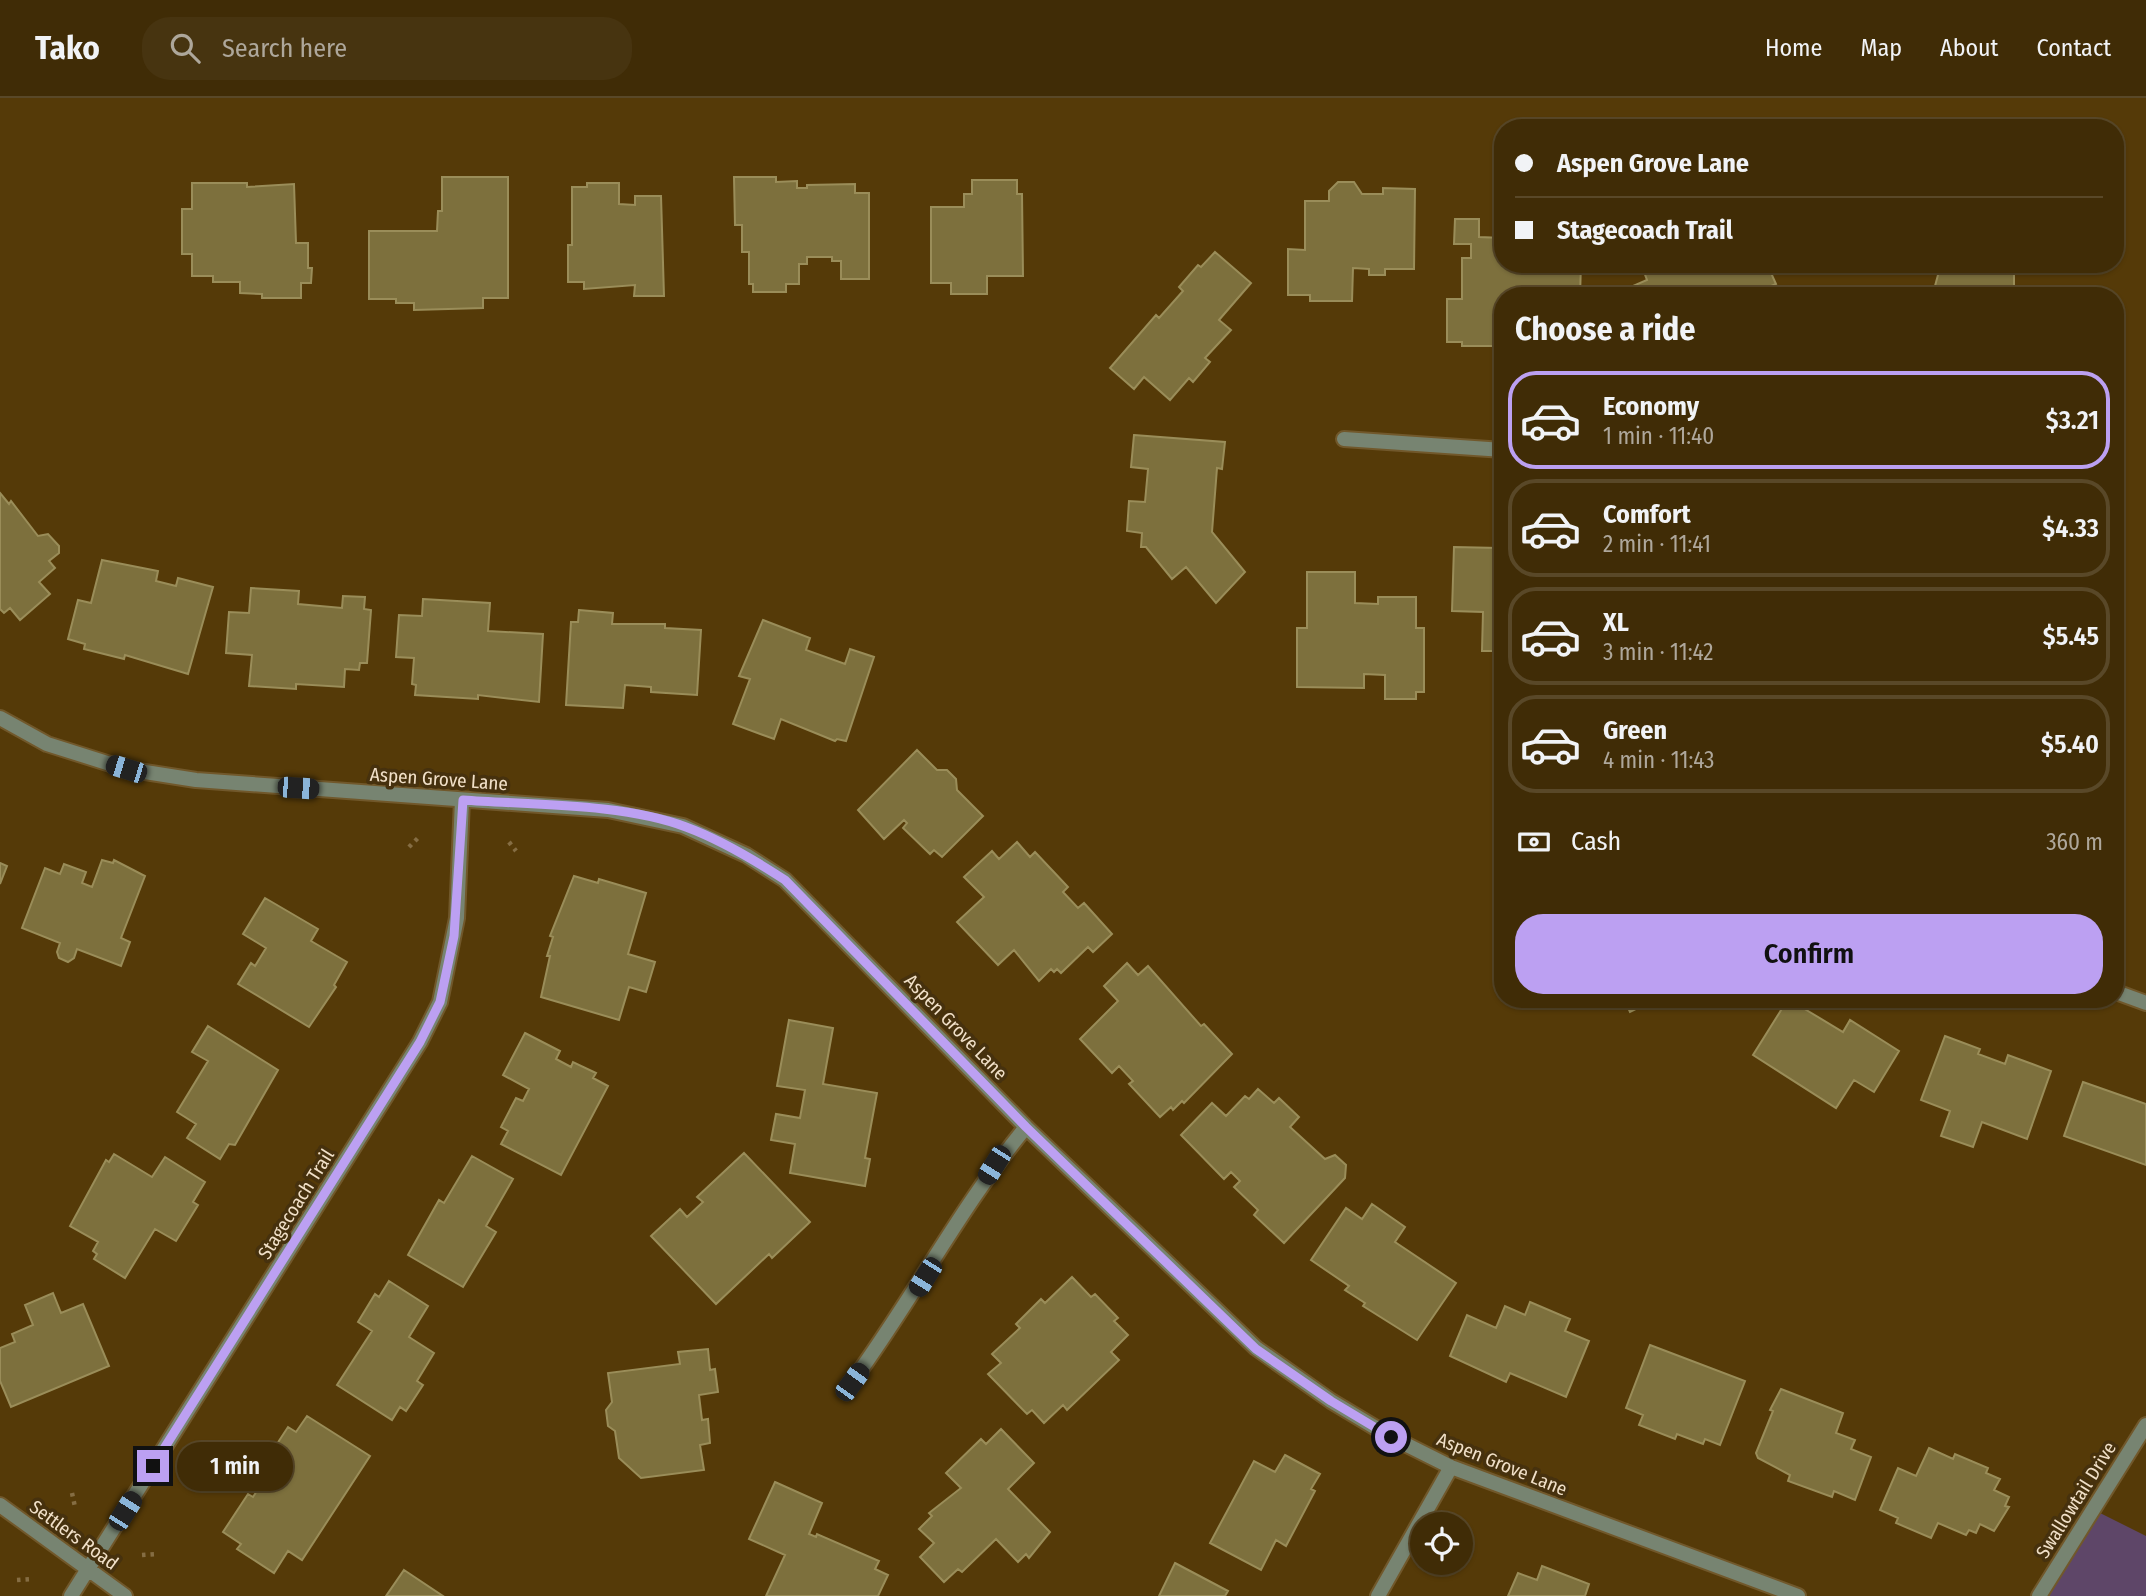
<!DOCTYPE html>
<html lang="en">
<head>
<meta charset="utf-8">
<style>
  body { margin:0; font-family:"Fira Sans Condensed",sans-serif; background:#473410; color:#f1f3f6; height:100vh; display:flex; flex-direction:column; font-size:26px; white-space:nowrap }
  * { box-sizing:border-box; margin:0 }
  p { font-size:23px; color:#aea79b }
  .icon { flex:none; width:38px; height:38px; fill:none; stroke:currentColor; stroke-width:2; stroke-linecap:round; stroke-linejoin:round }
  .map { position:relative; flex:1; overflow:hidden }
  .drawer { position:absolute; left:1494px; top:189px; width:630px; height:721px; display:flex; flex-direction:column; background:#402c06; border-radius:28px; box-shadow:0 2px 5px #0004,0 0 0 2px #594828 }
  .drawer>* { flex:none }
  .guide { position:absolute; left:1494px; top:21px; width:630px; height:154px; border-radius:28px; box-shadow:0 2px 5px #0004,0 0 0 2px #594828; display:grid; align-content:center; height:154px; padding:0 21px; background:#402c06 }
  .buttons { position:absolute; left:1410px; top:1414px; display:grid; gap:14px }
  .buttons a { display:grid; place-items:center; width:63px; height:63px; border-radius:50%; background:#402c06; box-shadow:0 2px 5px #0004,0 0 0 2px #594828; font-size:35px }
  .end { position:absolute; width:32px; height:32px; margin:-16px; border:9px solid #bca0f2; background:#111; box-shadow:0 0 0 4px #111 }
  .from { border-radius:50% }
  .bubble { position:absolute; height:49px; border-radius:24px; background:#402c06; box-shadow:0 2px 5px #0004,0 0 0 2px #594828; font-size:23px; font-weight:600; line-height:49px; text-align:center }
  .car { position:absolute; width:21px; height:42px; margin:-21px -10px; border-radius:9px; box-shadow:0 0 5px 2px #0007; background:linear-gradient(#222 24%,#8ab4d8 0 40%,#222 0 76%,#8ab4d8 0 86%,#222 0) }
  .guide b { display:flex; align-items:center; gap:24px; height:66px; font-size:26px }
  .guide b+b { border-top:2px solid #594828 }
  .guide i { width:18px; height:18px; background:#f1f3f6 }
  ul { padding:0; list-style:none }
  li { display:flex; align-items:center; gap:21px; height:98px; margin:0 14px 10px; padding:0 7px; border:4px solid #594828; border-radius:28px }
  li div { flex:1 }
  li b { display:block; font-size:26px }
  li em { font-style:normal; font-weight:600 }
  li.current { border-color:#bca0f2 }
  li>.icon { width:63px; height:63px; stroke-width:1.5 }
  h2 { padding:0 21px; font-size:32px; line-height:84px }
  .pay { display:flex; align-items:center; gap:18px; height:77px; padding:0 21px; font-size:26px }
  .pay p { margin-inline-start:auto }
  .action { display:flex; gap:14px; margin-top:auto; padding:14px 21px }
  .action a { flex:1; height:80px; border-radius:28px; background:#bca0f2; color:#111; font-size:28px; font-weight:600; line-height:80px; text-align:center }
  header { display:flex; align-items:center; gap:42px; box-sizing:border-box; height:98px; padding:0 35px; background:#402c06; border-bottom:2px solid #594828 }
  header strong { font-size:33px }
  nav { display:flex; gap:38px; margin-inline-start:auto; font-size:24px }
  .search { width:490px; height:63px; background:#473410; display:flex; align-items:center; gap:18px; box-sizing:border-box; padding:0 24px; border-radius:28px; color:#aea79b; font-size:26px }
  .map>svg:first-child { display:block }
  .green { fill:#5e4668 }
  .building { fill:#7d703d; stroke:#9a8d59; stroke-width:2 }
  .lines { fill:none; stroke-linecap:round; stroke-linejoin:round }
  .street-casing { stroke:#71582b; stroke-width:18 }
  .path { stroke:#856d43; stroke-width:4.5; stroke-dasharray:3.5 5; stroke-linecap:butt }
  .street { stroke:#778471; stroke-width:14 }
  .route { stroke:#bca0f2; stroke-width:9 }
  .labels { text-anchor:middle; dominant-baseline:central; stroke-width:7; stroke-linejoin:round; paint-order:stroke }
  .street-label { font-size:19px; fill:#f1e0c8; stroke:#46310e }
</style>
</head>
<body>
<header>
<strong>Tako</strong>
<div class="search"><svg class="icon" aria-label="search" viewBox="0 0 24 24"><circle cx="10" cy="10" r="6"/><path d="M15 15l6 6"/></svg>Search here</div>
<nav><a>Home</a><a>Map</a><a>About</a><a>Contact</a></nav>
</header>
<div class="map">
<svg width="2146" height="1498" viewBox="0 0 2146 1498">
  <rect width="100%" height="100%" fill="#553a08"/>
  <path class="green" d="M2094 1412 2146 1438V1498H2039Z"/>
  <path class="building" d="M442 79H508V200H483V210L414 212V205H396V201H369V133H437L438 113H442Z
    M734 79H776V84L797 83V90H807V87L855 86V95H869V181H841V163H832V159H807V166H799V186H786V194H753V186H749V154H742V127H735Z
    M972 82H1017V96H1022L1023 178H987V196H951V185H931V109H964V96H972Z
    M1338 84H1354L1362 96H1383V90L1415 91 1414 171H1385V177H1369V171L1353 170 1352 203H1310V197H1288V151L1305 152V103H1329V93Z
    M192 85H247V89L294 86 296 145H308V170H312L311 185H301V200H262V196L240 195V184H213V178H192V156H182V111H192Z
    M587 85H619V106L635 107V98H661L664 198H634L635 187 584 191V184H568V147H572V89H587Z
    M1455 121H1479V139L1503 140V166H1581L1580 198H1503V248H1462V244H1447V201H1462V160H1471V146H1454Z
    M1215 154 1251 185 1219 222 1231 232 1205 260 1210 264 1193 284 1189 280 1170 302 1144 279 1134 291 1110 270 1156 217 1159 220 1183 193 1179 189 1198 167 1201 169Z
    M1641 166H1667L1669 172 1684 166H1767L1776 186 1747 198H1629L1626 191 1647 182Z
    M1941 166H2014V198H1945L1935 188Z
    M1134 337 1225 344 1222 371 1217 370 1212 434 1245 474 1216 505 1186 469 1172 481 1146 449H1141L1142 435 1127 433 1129 403 1145 404 1148 371 1131 369Z
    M0 395 9 406 11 403 38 438 48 436 59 448V455L49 463 55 470 39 484 50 496 20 522 10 510 4 515 0 511Z
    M1454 449 1499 450V454H1503V553H1482L1483 514 1452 513Z
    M102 462 158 473 156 483 176 488 178 480 213 489 188 576 125 557 124 561 84 551 85 546 68 541 78 502 91 505Z
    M1307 474H1355V505L1378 506V499H1416V530H1424V594H1416V601H1385V577L1364 576V590L1297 589V530H1307Z
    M251 490 299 493 298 506 342 510 343 498 365 499 364 511 371 512 367 565H360L359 572 345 571 344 589 296 586V591L249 588 252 557 226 555 229 514 249 515Z
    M423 501 490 505 488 533 543 536 539 604 478 597V601L415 597 416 587 412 586 414 560 396 559 399 517 422 518Z
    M579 512 613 515 612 526H665V530L701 532 697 597 651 594V589L625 587 623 610 566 607 571 524H578Z
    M763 522 810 540 806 552 845 566 850 551 874 559 846 643 837 641 835 643 781 621 774 641 733 626 750 581 739 578Z
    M917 652 937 672H947L956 681 957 692 983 718 942 759 934 752 930 756 903 730 907 725 904 722 884 741 858 712Z
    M1017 744 1030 759 1035 754 1068 789 1063 794 1078 810 1084 805 1112 836 1093 854 1088 849 1061 875 1057 871 1054 874 1051 871 1039 883 1014 852 998 867 957 824 984 799 964 779 992 753 999 761Z
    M102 762 113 765 114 762 145 778 121 840 130 844 121 868 77 851 74 860 68 864 59 860 57 854 60 845 22 830 45 770 60 776 64 766 86 774 82 785 92 789Z
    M0 765 7 768 0 786Z
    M574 778 598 785 599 781 646 795 628 856 655 864 646 894 629 889 619 922 541 899 550 858H547L553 839 550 838Z
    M265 800 318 831 311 843 347 864 334 887 336 889 309 929 238 886 251 865 255 868 266 850 243 836Z
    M1127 865 1138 877 1148 868 1201 928 1204 926 1232 956 1184 1005 1182 1003 1173 1012 1171 1009 1160 1019 1129 986 1133 983 1119 968 1112 975 1080 941 1118 903 1104 888Z
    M1624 901H1656L1630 914Z
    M1788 901 1843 934 1850 922 1899 953 1874 994 1854 982 1836 1010 1753 957Z
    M789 922 833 930 823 986 877 995 865 1060 870 1061 865 1088 790 1075 795 1046 771 1042 776 1016 800 1020 805 992 777 988Z
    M208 928 278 972 235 1047 229 1046 220 1061 187 1040 196 1026 177 1014 208 963 192 954Z
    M525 935 560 953 556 961 571 969 573 964 596 975 593 980 608 988 561 1077 501 1046 508 1033 501 1029 516 1000 523 1003 529 991 503 977Z
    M1945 938 1980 951 1978 956 2005 966 2008 957 2051 973 2027 1041 1982 1024 1973 1049 1941 1038 1950 1013 1921 1002Z
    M2083 984 2146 1006V1067L2064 1038Z
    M1258 991 1274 1005 1279 1000 1299 1019 1290 1029 1325 1061 1335 1057 1346 1067 1345 1080 1284 1145 1254 1117 1258 1112 1234 1089 1240 1083 1231 1074 1224 1081 1181 1037 1212 1005 1226 1018 1245 998 1249 1001Z
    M744 1055 810 1124 772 1160 769 1156 716 1206 651 1138 680 1111 687 1119 703 1104 697 1099Z
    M114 1056 152 1079 165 1059 205 1084 193 1104 198 1107 176 1143 155 1131 125 1180 94 1161 97 1156 93 1153 98 1144 70 1128 106 1062 109 1064Z
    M472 1058 513 1081 486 1128 496 1134 463 1189 408 1157 439 1102 444 1105Z
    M1372 1106 1405 1129 1395 1144 1456 1185 1417 1242 1363 1208 1365 1205 1345 1192 1349 1188 1311 1162 1346 1110 1362 1121Z
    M1072 1179 1091 1199 1095 1196 1118 1220 1114 1223 1128 1237 1111 1254 1119 1262 1067 1312 1063 1307 1044 1325 1032 1312 1027 1316 988 1276 1001 1265 992 1256 1020 1230 1016 1226 1041 1201 1045 1205Z
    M389 1183 428 1208 409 1239 434 1255 417 1283 423 1287 406 1313 400 1309 392 1322 337 1287 372 1233 358 1224 375 1196 379 1199Z
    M53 1195 61 1215 83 1206 109 1268 11 1309 0 1283V1250L15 1244 12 1236 33 1227 25 1207Z
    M1530 1204 1570 1221 1565 1233 1589 1243 1566 1299 1510 1275 1506 1284 1450 1258 1467 1217 1496 1230 1505 1208 1525 1217Z
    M1650 1247 1745 1283 1720 1347 1705 1341 1703 1346 1677 1336 1675 1341 1639 1327 1643 1317 1626 1310Z
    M708 1251 710 1272 715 1271 718 1294 699 1297 702 1322 708 1321 710 1345 700 1347 704 1372 641 1380 619 1360 615 1333 608 1328 606 1312 612 1304 608 1275 680 1266 678 1254Z
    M1781 1291 1843 1315 1836 1335 1855 1342 1851 1351 1871 1359 1855 1402 1834 1393 1832 1399 1788 1383 1790 1377 1758 1360 1756 1355 1773 1313 1770 1312Z
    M307 1318 370 1358 302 1462 288 1453 274 1475 237 1451 241 1446 223 1434 248 1396 253 1399 265 1380 262 1378 277 1355 273 1352 288 1329 296 1334Z
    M1001 1331 1034 1365 1008 1391 1050 1434 1029 1460 1026 1456 1018 1464 996 1441 962 1474 958 1471 944 1484 920 1459 934 1445 919 1431 932 1418 929 1415 961 1390 946 1375 981 1341 986 1346Z
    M1929 1350 1953 1361 1955 1356 1988 1370 1986 1375 2000 1381 1994 1392 2009 1399 2005 1408 2009 1409 1994 1433 1980 1426 1976 1435 1969 1432 1966 1437 1938 1425 1931 1440 1896 1425 1898 1420 1880 1412 1898 1370 1916 1378Z
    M1285 1357 1320 1376 1311 1391 1315 1393 1286 1448 1276 1442 1261 1472 1210 1445 1254 1363 1275 1374Z
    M775 1384 822 1405 809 1436 816 1439 817 1436 879 1463 875 1471 888 1477 878 1498H766L785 1457 749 1441Z
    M1175 1465 1228 1493 1225 1498H1159Z
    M1542 1468 1589 1486 1585 1498H1508L1518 1475 1537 1482Z
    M404 1472 443 1498H386Z"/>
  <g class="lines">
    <defs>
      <path id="street" d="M1344 341 1503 352
        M0 620 47 646 126 671 196 682 608 712 683 728 746 757 785 782 1026 1029 1256 1250 1331 1303 1391 1339 1451 1369 1798 1498
        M2116 894 2146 905
        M852 1284C913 1201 961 1108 1026 1029
        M0 1407 125 1498
        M71 1498 420 944 440 904 457 820 462 702
        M1378 1498 1451 1369
        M2039 1498 2146 1327"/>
    </defs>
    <use href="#street" class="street-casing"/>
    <path class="path" d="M509 744 516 753
      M409 749 418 740
      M72 1395 75 1409
      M142 1457 157 1456
      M17 1482 31 1481"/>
    <use href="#street" class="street"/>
  </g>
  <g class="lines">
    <path class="route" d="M153 1368 420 944 440 904 454 838 463 702C529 707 624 705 686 729 721 742 753 761 785 782L1026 1029 1256 1251 1331 1303 1391 1339"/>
  </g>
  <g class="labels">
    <g class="street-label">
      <text transform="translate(439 681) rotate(4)">Aspen Grove Lane</text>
      <text transform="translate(956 929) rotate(46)">Aspen Grove Lane</text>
      <text transform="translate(296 1106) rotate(-58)">Stagecoach Trail</text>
      <text transform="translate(1502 1366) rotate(22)">Aspen Grove Lane</text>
      <text transform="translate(2076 1402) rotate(-58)">Swallowtail Drive</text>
      <text transform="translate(74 1437) rotate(36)">Settlers Road</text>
    </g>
  </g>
</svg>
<div class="buttons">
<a><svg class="icon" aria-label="locate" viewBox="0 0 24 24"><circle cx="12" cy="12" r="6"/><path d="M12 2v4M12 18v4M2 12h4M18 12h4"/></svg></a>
</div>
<i class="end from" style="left:1391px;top:1339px"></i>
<i class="end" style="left:153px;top:1368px"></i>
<div class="bubble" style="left:177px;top:1344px;width:116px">1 min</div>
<i class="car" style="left:126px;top:671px;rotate:287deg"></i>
<i class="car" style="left:298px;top:690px;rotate:94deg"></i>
<i class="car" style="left:994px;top:1067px;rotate:212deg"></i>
<i class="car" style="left:925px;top:1179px;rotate:212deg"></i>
<i class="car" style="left:852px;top:1284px;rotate:36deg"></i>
<i class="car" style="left:125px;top:1413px;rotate:32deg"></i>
<div class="guide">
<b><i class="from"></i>Aspen Grove Lane</b>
<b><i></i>Stagecoach Trail</b>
</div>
<section class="drawer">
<h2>Choose a ride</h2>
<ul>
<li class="current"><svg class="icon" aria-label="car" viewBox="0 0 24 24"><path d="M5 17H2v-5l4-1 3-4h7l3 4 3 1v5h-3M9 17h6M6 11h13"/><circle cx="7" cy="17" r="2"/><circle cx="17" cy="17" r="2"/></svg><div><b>Economy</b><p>1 min · 11:40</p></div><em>$3.21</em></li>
<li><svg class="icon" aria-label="car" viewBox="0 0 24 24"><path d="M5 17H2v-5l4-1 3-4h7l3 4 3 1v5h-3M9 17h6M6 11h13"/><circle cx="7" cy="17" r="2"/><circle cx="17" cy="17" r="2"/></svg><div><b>Comfort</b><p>2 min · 11:41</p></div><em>$4.33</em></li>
<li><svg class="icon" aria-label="car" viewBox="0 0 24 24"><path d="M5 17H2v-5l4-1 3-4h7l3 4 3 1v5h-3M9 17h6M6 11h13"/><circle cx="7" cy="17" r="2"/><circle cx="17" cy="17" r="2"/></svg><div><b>XL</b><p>3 min · 11:42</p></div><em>$5.45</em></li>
<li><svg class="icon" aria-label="car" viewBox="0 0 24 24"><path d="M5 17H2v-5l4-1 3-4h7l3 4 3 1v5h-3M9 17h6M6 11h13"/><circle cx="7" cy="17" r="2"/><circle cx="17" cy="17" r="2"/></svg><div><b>Green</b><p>4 min · 11:43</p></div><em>$5.40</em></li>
</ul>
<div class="pay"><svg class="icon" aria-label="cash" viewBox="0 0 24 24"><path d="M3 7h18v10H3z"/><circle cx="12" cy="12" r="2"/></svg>Cash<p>360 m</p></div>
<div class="action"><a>Confirm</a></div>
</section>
</div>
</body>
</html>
